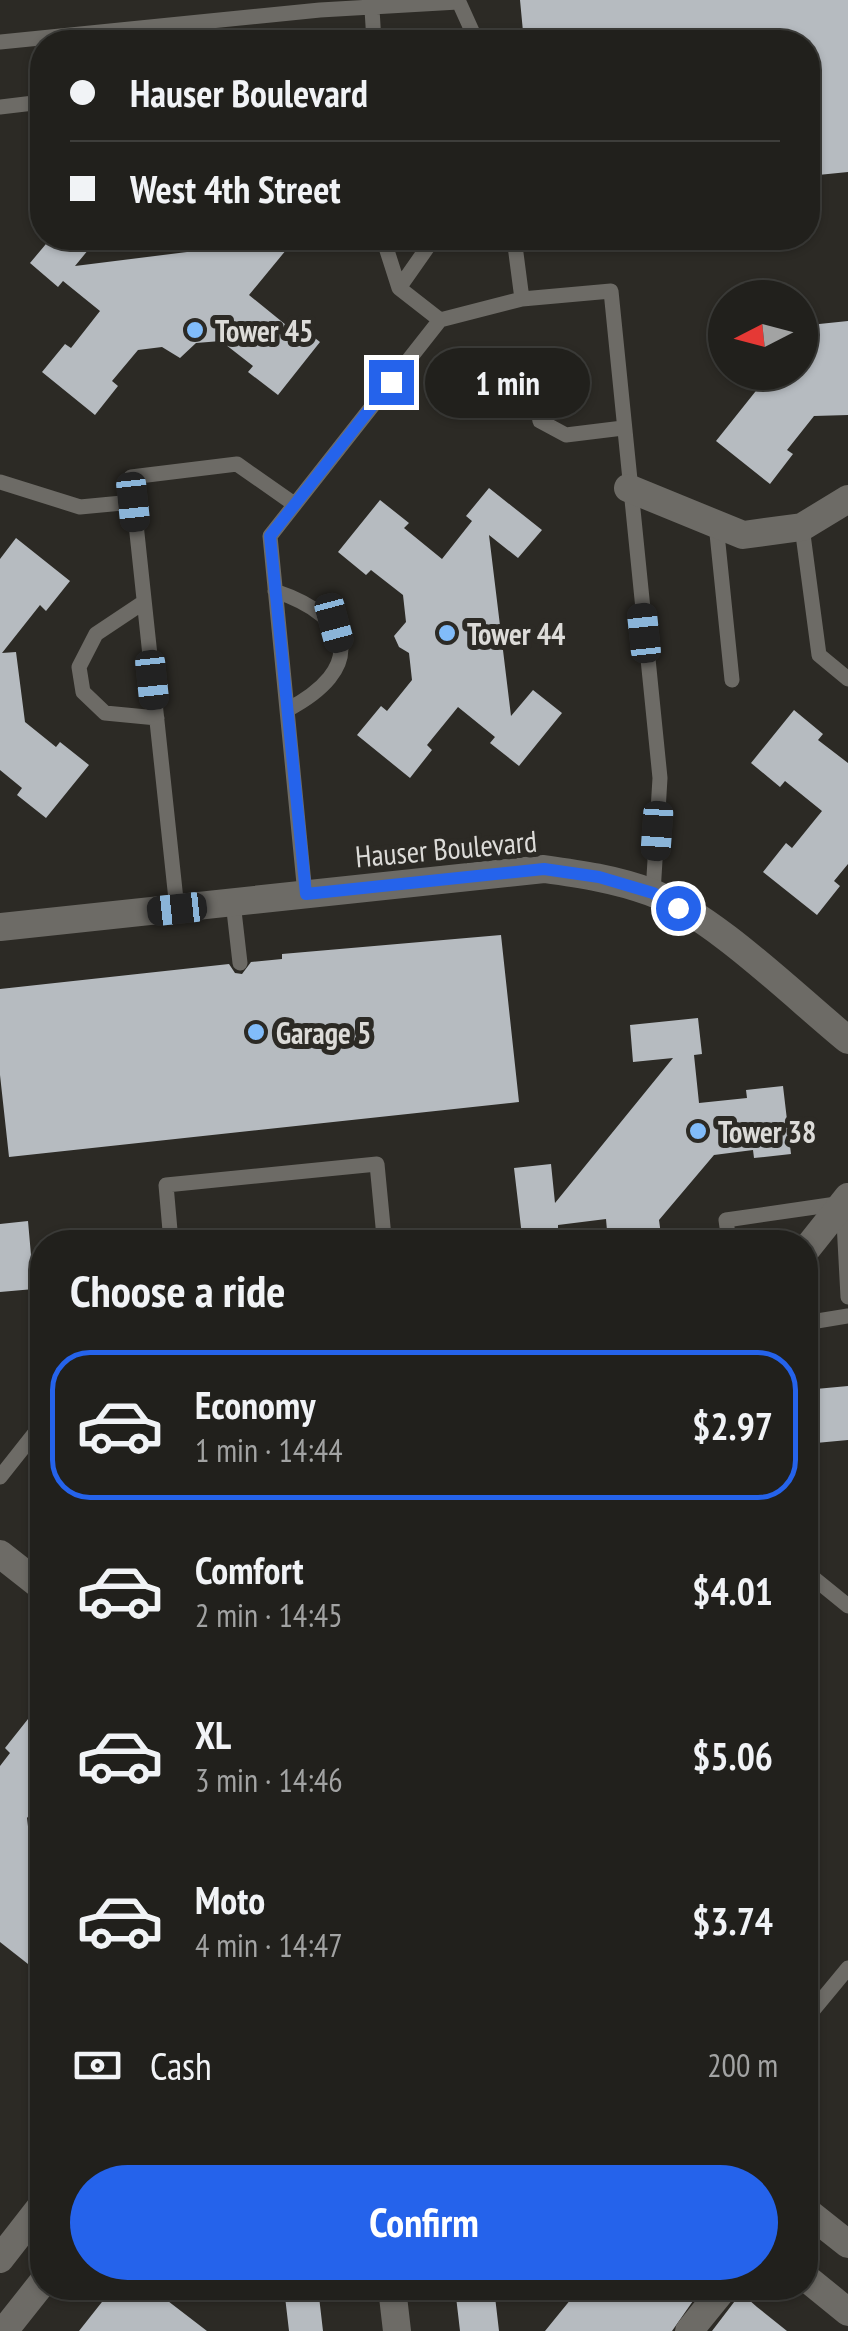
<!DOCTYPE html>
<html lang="en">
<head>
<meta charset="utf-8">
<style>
  body { margin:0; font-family:"PT Sans Narrow",sans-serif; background:#292825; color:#f1f3f6; height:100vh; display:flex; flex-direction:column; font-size:38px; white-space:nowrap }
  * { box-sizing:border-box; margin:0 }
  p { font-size:32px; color:#a2a3a3 }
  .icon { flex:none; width:55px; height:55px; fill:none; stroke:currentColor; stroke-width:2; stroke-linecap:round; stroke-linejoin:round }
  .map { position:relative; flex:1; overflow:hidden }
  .drawer { position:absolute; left:30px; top:1230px; width:788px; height:1070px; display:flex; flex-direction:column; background:#21201c; border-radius:40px; box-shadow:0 2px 8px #0004,0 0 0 2px #3e3e3b }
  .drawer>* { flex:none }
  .banner { position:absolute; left:30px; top:30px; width:790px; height:220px; border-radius:40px; box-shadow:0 2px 8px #0004,0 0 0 2px #3e3e3b; display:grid; align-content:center; height:220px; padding:0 40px; background:#21201c }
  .needle { width:65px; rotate:264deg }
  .fabs { position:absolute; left:708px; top:280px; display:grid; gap:20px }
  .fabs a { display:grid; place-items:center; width:110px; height:110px; border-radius:50%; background:#21201c; box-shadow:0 2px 8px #0004,0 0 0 2px #3e3e3b; font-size:50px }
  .end { position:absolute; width:45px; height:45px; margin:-22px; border:12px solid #2563eb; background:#fff; box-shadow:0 0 0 5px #fff }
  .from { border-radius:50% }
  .bubble { position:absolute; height:70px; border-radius:35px; background:#21201c; box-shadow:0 2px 8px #0004,0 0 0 2px #3e3e3b; font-size:32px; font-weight:700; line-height:70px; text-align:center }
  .car { position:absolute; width:30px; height:60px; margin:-30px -15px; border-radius:12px; box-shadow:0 0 8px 2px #0007; background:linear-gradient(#222 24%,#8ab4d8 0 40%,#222 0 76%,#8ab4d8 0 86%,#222 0) }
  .banner b { display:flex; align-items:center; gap:35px; height:95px; font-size:38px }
  .banner b+b { border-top:2px solid #3e3e3b }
  .banner i { width:25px; height:25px; background:#f1f3f6 }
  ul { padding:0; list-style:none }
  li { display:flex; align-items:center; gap:30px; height:150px; margin:0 20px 15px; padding:0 20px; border:5px solid transparent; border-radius:40px }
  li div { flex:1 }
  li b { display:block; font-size:38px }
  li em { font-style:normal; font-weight:700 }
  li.on { border-color:#2563eb }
  li>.icon { width:90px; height:90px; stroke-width:1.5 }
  h2 { padding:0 40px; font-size:45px; line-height:120px }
  .pay { display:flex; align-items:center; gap:25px; height:110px; padding:0 40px; font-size:38px }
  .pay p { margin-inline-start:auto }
  .primary-button { display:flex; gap:20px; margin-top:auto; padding:20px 40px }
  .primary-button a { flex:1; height:115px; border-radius:60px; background:#2563eb; color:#fff; font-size:40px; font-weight:700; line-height:115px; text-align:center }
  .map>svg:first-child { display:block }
  .building { fill:#b6bbc0 }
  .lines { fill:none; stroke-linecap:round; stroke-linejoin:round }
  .service { stroke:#6d6b66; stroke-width:15 }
  .minor { stroke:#6d6b66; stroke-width:28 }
  .tertiary { stroke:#6d6b66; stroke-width:28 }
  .route { stroke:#2563eb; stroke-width:12 }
  .poi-dot { fill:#81bcfa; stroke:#2c2a25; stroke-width:4 }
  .labels { text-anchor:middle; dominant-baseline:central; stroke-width:10; stroke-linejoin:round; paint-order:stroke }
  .poi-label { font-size:30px; font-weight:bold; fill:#dcdbd8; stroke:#2c2a25; text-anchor:start }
  .street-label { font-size:30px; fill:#dcdbd8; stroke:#2c2a25 }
</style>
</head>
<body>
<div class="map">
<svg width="848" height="2331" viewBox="0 0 848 2331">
  <rect width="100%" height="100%" fill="#2c2a25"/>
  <path class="building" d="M520 0H848V172L808 176V42H524Z
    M51 238H98L75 266 219 248 227 238H296L249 295 286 325 291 319 320 342 278 395 248 372 253 366 221 341 196 343 180 358 162 347 138 350 112 381 118 386 95 415 42 372 65 344 71 348 100 311 63 281 58 287 30 263Z
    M848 321V415L814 416 787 450 793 454 770 484 716 441 771 372H800V326Z
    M489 488 542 530 518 558 489 535 511 716 533 690 562 713 519 766 490 743 495 737 458 707 427 745 432 750 410 778 357 735 381 706 387 711 412 680 409 653 399 647 394 636 406 622 403 595 371 570 366 575 338 552 380 500 409 523 404 528 442 559 472 521 466 516Z
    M16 538 70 581 46 611 40 605 2 653 16 652 25 722 56 747 60 742 89 765 46 818 17 795 22 788 0 770V559Z
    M794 710 823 734 818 740 848 763V864L834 881 840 886 817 915 763 872 786 843 792 848 822 811 785 781 780 787 751 763Z
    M501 935 519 1102 9 1157 0 1075V989L229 964 235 973 242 974 251 962 282 959V954Z
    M698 1018 702 1054 694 1055 699 1103 747 1098 746 1090 783 1086 791 1154 754 1158 753 1150 714 1155 659 1220 662 1242H608L606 1219 558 1225V1232L522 1236 514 1168 551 1164 555 1203 673 1058 633 1062 630 1025Z
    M28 1221 34 1289 0 1292V1224Z
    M848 1386V1440L805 1444V1390Z
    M28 1719 42 1731V1799L27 1818 37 1903 42 1907V1975L0 1942V1766L10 1753 5 1748Z
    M113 2288H151L207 2331H79Z
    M284 2288H318L323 2331H289Z
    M455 2288H494L499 2331H460Z
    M580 2288H702L672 2331H545Z
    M741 2293 757 2307 787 2331H712Z"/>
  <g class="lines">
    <path class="service" d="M458 0 477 42
      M372 9 374 42
      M0 42 320 10 458 2
      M0 107 42 102
      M383 238 399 288 440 320
      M514 238 522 299
      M399 288 434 238
      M534 389 540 421 566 435 623 428
      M0 482 80 507 133 502
      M716 524 732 680
      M802 527 819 655 848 679
      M275 591C356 618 365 669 287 710
      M144 602 96 634 79 667 83 692 105 713 157 718
      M305 894 270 536 440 320 522 299 611 291 660 778 653 893
      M233 902 240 963
      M177 909 131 477 237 464 294 504
      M171 1242 166 1185 377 1164 384 1237
      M336 1242 384 1237 390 1242
      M729 1242 726 1220 843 1203 848 1297
      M805 1323 848 1316
      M0 1477 42 1424
      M805 1571 848 1606
      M805 2020 848 1968"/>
    <path class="minor" d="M628 488 743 535 802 527 848 499
      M805 1251 848 1197
      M0 1554 42 1587
      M805 2210 848 2244
      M0 2259 42 2205
      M805 2277 848 2312
      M392 2288 397 2331
      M4 2331 42 2283
      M689 2331 724 2288"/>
    <path class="tertiary" d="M0 927 544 869C580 874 615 879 650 892 713 915 794 996 848 1040"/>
  </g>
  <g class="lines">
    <path class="route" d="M391 382 270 536 306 894 544 869 599 877 653 893 678 908"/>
  </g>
  <g class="poi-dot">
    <circle cx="195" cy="330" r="10"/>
    <circle cx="447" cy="633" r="10"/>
    <circle cx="256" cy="1032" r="10"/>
    <circle cx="698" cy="1131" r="10"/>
  </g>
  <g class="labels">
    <g class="poi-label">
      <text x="215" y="330">Tower 45</text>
      <text x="467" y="633">Tower 44</text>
      <text x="276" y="1032">Garage 5</text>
      <text x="718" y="1131">Tower 38</text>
    </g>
    <g class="street-label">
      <text transform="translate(446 848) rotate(-5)">Hauser Boulevard</text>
    </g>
  </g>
</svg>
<div class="fabs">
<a><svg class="needle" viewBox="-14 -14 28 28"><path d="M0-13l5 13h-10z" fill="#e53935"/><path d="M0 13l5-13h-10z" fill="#a2a3a3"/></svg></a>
</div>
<i class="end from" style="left:678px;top:908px"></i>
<i class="end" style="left:391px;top:382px"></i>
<div class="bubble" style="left:425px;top:348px;width:165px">1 min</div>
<i class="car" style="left:133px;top:502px;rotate:174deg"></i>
<i class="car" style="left:334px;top:623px;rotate:165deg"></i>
<i class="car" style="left:644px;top:633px;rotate:354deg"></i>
<i class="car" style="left:152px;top:680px;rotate:174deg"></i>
<i class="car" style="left:657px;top:831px;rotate:184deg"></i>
<i class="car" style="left:177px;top:909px;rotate:264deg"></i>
<div class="banner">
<b><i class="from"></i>Hauser Boulevard</b>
<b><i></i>West 4th Street</b>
</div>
<section class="drawer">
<h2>Choose a ride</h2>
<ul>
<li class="on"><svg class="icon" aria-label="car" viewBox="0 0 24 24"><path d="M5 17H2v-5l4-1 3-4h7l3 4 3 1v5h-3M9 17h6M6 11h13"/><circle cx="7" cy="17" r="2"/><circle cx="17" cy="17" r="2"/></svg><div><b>Economy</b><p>1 min · 14:44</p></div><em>$2.97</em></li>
<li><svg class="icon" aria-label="car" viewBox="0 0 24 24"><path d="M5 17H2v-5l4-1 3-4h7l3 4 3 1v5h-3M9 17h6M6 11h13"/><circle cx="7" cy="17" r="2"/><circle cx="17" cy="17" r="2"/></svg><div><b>Comfort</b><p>2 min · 14:45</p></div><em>$4.01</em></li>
<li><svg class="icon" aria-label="car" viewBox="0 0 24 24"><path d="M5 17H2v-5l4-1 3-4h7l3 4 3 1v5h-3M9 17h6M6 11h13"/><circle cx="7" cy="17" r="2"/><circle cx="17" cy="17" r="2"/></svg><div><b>XL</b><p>3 min · 14:46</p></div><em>$5.06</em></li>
<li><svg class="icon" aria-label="car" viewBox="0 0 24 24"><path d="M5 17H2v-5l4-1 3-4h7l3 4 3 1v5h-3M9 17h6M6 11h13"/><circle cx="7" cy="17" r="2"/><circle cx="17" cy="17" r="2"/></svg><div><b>Moto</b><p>4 min · 14:47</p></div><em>$3.74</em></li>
</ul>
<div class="pay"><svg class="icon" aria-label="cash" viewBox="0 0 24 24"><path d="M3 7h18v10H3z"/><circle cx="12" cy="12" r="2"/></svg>Cash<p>200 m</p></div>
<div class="primary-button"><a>Confirm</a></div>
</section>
</div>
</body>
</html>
